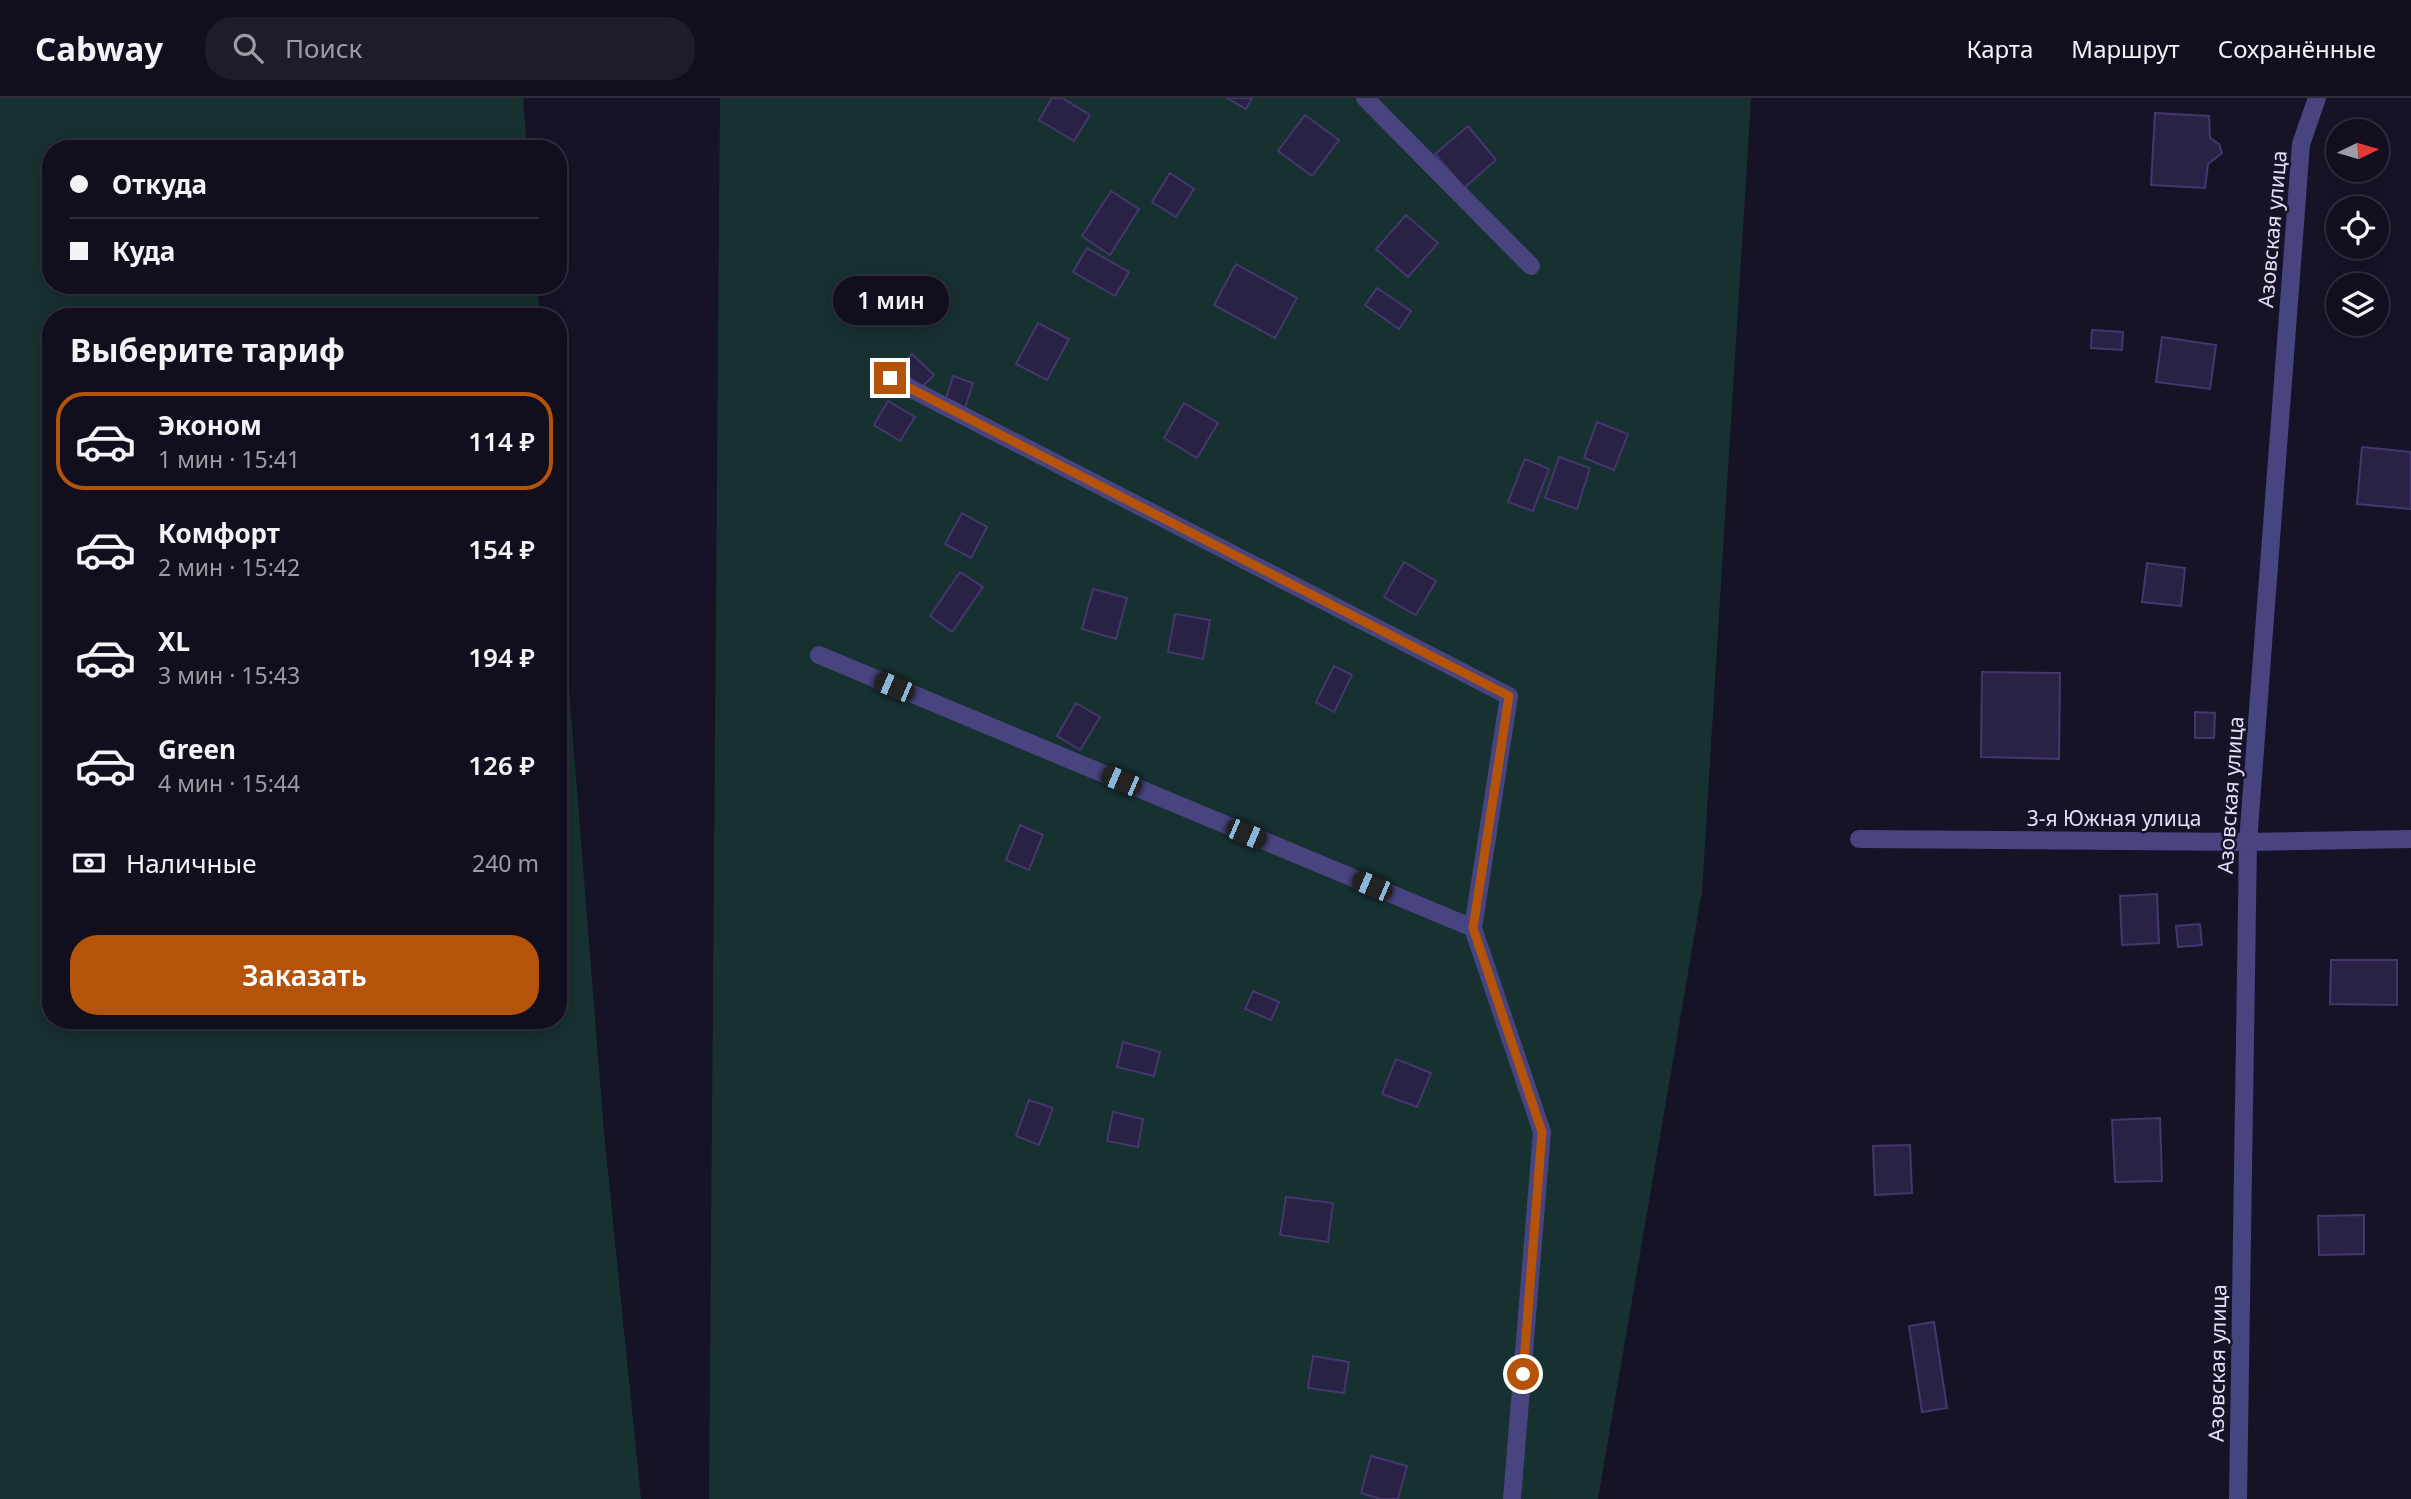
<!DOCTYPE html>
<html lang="ru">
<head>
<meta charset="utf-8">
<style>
  body { margin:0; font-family:"Noto Sans",sans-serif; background:#1e1c2a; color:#f1f3f6; height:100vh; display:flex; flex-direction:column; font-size:26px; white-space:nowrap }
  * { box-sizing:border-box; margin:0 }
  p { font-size:23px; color:#9c9ca4 }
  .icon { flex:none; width:38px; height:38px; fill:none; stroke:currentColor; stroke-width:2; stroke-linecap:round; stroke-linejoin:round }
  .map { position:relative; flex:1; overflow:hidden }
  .sheet { position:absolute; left:42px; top:210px; width:525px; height:721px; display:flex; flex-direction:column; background:#110e1d; border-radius:28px; box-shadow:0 4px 18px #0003,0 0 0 2px #302e3b }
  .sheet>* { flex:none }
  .guide { position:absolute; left:42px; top:42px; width:525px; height:154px; border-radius:28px; box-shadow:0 4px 18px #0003,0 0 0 2px #302e3b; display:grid; align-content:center; height:154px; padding:0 28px; background:#110e1d }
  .needle { width:46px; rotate:85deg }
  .fabs { position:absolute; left:2326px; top:21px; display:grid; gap:14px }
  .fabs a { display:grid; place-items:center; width:63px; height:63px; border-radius:50%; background:#110e1d; box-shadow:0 4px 18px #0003,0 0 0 2px #302e3b; font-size:35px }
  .end { position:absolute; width:32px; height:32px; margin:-16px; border:9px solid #b45309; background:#fff; box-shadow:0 0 0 4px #fff }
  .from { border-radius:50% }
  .bubble { position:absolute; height:49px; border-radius:24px; background:#110e1d; box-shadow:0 4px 18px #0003,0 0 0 2px #302e3b; font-size:23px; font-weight:600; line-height:49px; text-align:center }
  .car { position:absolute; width:21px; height:42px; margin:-21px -10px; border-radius:9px; box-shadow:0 0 5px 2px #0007; background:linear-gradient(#222 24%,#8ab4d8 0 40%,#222 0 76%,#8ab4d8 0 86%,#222 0) }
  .guide b { display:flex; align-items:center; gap:24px; height:66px; font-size:26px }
  .guide b+b { border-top:2px solid #302e3b }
  .guide i { width:18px; height:18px; background:#f1f3f6 }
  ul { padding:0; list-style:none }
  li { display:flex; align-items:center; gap:21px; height:98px; margin:0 14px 10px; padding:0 14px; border:4px solid transparent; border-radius:28px }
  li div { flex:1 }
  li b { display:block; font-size:26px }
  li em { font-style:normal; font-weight:600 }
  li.active { border-color:#b45309 }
  li>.icon { width:63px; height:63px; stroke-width:1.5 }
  h2 { padding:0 28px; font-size:32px; line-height:84px }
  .pay { display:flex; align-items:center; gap:18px; height:77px; padding:0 28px; font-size:26px }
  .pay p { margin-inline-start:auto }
  .action { display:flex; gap:14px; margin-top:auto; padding:14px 28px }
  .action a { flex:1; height:80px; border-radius:28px; background:#b45309; color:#fff; font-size:28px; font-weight:600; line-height:80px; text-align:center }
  header { display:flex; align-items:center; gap:42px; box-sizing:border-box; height:98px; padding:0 35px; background:#110e1d; border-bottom:2px solid #302e3b }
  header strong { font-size:33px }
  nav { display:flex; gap:38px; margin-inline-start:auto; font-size:24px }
  .search { width:490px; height:63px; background:#1e1c2a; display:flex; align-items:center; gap:18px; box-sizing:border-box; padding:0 24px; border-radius:28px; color:#9c9ca4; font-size:26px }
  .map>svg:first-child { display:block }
  .green { fill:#173030 }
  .building { fill:#2a2245; stroke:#43376e; stroke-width:2 }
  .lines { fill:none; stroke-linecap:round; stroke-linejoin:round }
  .lane { stroke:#484480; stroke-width:18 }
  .street { stroke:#484480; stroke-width:18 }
  .route { stroke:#b45309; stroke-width:9 }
  .labels { text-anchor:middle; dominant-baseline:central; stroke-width:5; stroke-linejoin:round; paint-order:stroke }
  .street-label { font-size:21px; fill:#e2defb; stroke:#171327 }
</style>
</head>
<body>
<header>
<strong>Cabway</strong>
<div class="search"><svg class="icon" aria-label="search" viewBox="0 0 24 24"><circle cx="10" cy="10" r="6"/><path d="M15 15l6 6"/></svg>Поиск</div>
<nav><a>Карта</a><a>Маршрут</a><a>Сохранённые</a></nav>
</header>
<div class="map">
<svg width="2411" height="1401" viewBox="0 0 2411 1401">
  <rect width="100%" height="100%" fill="#171327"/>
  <path class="green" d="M0 0H523L527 51H51V187H537L540 219H51V922H558V452L604 1034 641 1401H0Z
    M720 0H1751L1702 793 1598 1401H709Z"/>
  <path class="building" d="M1052 0H1062L1090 17 1074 43 1039 22Z
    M1227 0H1252L1246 11Z
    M2155 15 2209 18 2210 40 2219 46 2222 55 2208 66 2205 90 2151 87Z
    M1305 17 1339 42 1312 78 1278 53Z
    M1468 28 1496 62 1464 90 1435 56Z
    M1170 75 1194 91 1176 119 1152 104Z
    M1111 93 1139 111 1110 157 1082 138Z
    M1406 117 1438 145 1408 179 1376 151Z
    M1087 150 1129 174 1115 198 1073 174Z
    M1236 166 1297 200 1275 240 1214 207Z
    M1377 190 1411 213 1399 231 1365 207Z
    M1038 225 1069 241 1047 282 1016 266Z
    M2092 232 2123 234 2122 252 2091 250Z
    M2162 239 2216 247 2210 291 2156 284Z
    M912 256 934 277 921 290 899 269Z
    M953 278 973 285 965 310 945 304Z
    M888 303 915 319 900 343 874 327Z
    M1184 305 1218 325 1197 360 1164 340Z
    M1597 324 1628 336 1614 372 1584 360Z
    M2362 349 2411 354V411L2357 406Z
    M1559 359 1590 370 1577 411 1545 400Z
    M1525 361 1549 371 1533 413 1508 404Z
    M962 415 987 429 971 460 945 446Z
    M1404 464 1436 483 1416 517 1384 499Z
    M2147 465 2185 470 2181 508 2142 504Z
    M960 474 983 489 952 534 930 518Z
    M1093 491 1127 500 1116 541 1082 531Z
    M1175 516 1210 522 1203 561 1168 554Z
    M1334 568 1352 577 1334 614 1316 604Z
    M1982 574 2060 575 2059 661 1981 659Z
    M1076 605 1100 619 1080 652 1057 638Z
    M2195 614 2215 615 2214 640H2195Z
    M1020 727 1043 737 1029 772 1006 762Z
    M2157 796 2159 845 2122 847 2120 798Z
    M2200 826 2202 847 2178 849 2176 828Z
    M2331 862H2397V907L2330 906Z
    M1253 893 1279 904 1271 922 1245 911Z
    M1123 944 1160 954 1154 978 1117 969Z
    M1396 961 1431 975 1417 1009 1382 996Z
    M1029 1002 1053 1010 1039 1047 1016 1038Z
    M1113 1014 1143 1021 1138 1049 1107 1043Z
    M2160 1020 2162 1083 2115 1084 2112 1022Z
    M1910 1047 1912 1095 1875 1097 1873 1048Z
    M1286 1099 1333 1105 1328 1144 1280 1137Z
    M2364 1117V1156L2319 1157 2318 1118Z
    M1934 1224 1947 1310 1922 1314 1909 1228Z
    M1313 1258 1349 1264 1344 1295 1308 1290Z
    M1371 1358 1407 1368 1398 1401H1381L1361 1395Z"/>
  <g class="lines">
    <path class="lane" d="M1365 0 1531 168
      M890 280 1509 598
      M819 557 1473 830"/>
    <path class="street" d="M1509 598 1473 830 1542 1034 1512 1401
      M1859 741 2248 744 2411 741
      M2238 1401 2248 744 2301 46 2317 0"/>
  </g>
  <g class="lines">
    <path class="route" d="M890 280 1509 598 1473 830 1542 1034 1523 1276"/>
  </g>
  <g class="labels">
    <g class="street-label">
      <text transform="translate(2272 131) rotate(-85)">Азовская улица</text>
      <text transform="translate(2230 697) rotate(-86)">Азовская улица</text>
      <text x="2114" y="720">3-я Южная улица</text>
      <text transform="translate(2217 1265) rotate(-89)">Азовская улица</text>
    </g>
  </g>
</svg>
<div class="fabs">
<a><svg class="needle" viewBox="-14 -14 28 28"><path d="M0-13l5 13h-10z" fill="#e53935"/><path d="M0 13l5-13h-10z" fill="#9c9ca4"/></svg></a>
<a><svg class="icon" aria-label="locate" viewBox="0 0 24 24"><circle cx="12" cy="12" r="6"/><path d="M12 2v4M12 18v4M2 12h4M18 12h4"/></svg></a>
<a><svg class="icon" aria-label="layers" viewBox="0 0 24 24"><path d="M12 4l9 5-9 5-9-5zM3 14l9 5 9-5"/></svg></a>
</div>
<i class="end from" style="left:1523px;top:1276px"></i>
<i class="end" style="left:890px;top:280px"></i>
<div class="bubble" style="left:833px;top:178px;width:116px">1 мин</div>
<i class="car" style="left:894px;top:589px;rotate:293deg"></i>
<i class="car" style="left:1121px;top:683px;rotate:293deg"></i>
<i class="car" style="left:1246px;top:736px;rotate:113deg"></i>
<i class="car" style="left:1372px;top:788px;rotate:293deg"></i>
<div class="guide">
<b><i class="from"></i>Откуда</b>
<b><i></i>Куда</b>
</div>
<section class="sheet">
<h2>Выберите тариф</h2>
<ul>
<li class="active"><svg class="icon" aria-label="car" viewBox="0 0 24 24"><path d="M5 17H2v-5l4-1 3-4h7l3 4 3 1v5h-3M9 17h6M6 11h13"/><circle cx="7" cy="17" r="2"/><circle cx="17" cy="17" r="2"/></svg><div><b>Эконом</b><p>1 мин · 15:41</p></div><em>114 ₽</em></li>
<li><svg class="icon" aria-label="car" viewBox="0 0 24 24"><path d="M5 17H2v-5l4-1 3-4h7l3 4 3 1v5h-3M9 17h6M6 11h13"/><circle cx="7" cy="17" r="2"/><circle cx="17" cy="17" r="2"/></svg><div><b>Комфорт</b><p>2 мин · 15:42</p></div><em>154 ₽</em></li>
<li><svg class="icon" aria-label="car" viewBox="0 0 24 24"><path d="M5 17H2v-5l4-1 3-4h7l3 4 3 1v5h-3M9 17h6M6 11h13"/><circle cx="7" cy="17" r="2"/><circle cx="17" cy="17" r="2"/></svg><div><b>XL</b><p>3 мин · 15:43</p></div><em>194 ₽</em></li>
<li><svg class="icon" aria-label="car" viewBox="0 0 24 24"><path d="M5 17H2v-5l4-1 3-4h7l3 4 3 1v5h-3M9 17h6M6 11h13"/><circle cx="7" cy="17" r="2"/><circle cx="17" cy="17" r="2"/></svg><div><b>Green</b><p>4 мин · 15:44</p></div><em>126 ₽</em></li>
</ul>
<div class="pay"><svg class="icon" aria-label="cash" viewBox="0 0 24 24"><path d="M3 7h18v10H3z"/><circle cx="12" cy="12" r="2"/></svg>Наличные<p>240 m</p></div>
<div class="action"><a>Заказать</a></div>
</section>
</div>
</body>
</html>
